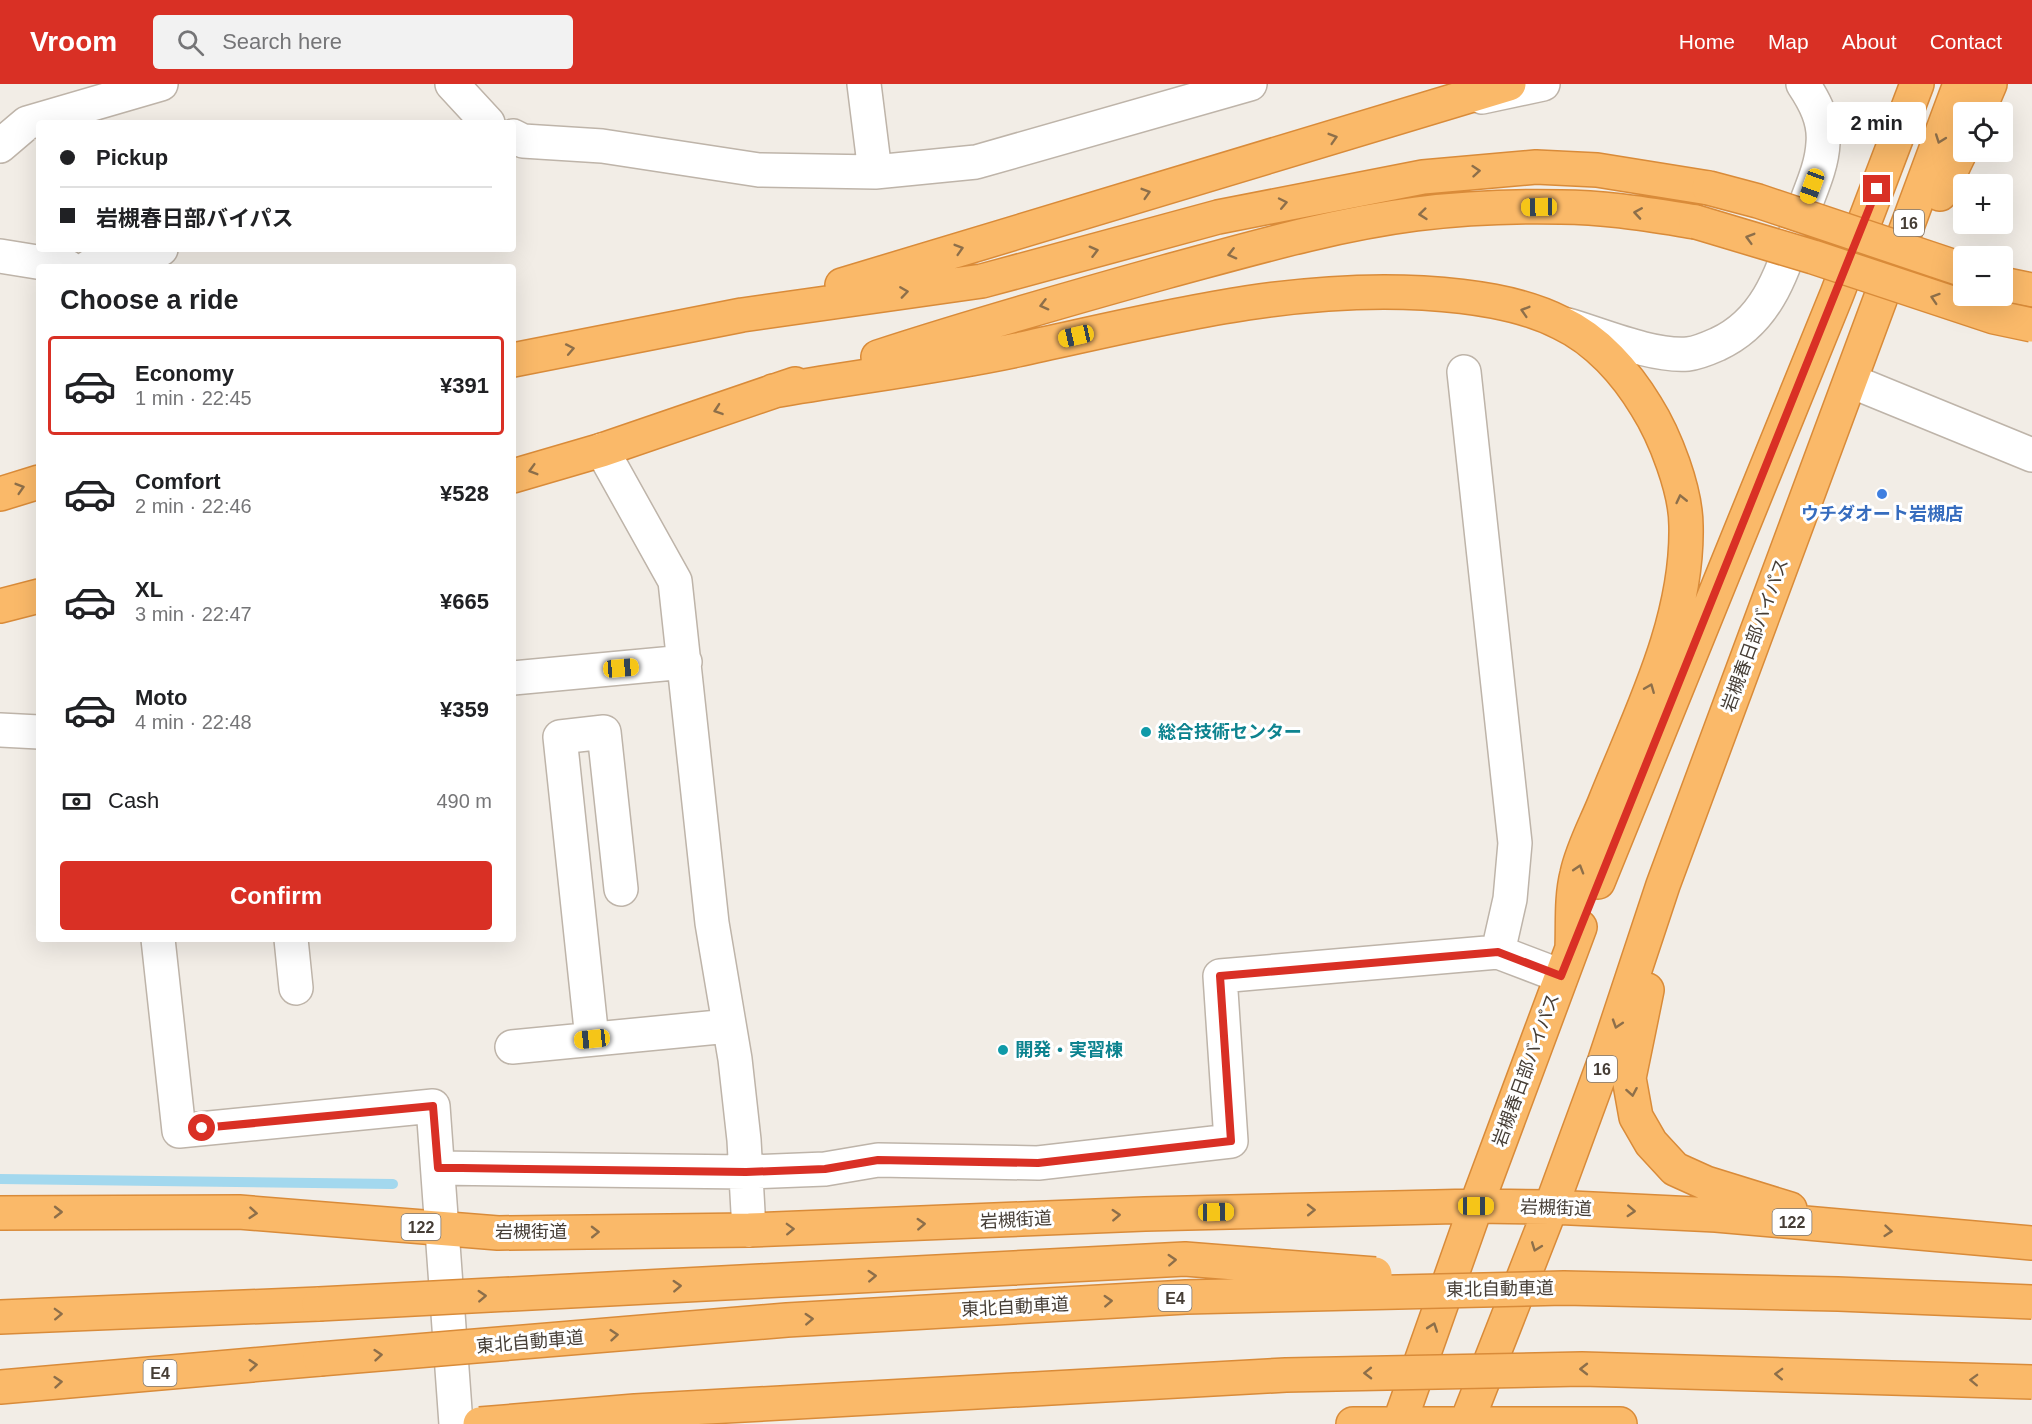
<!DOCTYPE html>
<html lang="en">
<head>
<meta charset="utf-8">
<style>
  body { margin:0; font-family:Helvetica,"Noto Sans JP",sans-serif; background:#f2f2f2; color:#202124; height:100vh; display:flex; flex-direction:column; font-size:22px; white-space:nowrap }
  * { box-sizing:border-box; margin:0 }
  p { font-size:20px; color:#757577 }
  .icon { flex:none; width:33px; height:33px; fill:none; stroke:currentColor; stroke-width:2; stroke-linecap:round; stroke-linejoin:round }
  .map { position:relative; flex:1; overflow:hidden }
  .sheet { position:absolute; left:36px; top:180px; width:480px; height:678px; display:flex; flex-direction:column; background:#fff; border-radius:6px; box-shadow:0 6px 24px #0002 }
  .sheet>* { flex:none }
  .banner { position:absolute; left:36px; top:36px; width:480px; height:132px; border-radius:6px; box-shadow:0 6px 24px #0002; display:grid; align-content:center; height:132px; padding:0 24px; background:#fff }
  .fabs { position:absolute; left:1953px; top:18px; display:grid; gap:12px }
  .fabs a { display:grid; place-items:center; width:60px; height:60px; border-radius:6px; background:#fff; box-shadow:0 6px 24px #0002; font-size:30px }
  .end { position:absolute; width:27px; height:27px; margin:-14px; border:8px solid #d93025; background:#fff; box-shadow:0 0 0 3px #fff }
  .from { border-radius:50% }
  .bubble { position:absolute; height:42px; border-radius:6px; background:#fff; box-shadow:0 6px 24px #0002; font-size:20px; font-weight:700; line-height:42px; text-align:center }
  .car { position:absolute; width:18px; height:36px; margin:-18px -9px; border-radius:8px; box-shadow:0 0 4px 2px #0007; background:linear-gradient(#f5c518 24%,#345 0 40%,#f5c518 0 76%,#345 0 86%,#f5c518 0) }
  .banner b { display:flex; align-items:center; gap:21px; height:57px; font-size:22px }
  .banner b+b { border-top:2px solid #e0e0e0 }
  .banner i { width:15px; height:15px; background:#202124 }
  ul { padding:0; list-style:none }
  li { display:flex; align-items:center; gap:18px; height:99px; margin:0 12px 9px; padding:0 12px; border:3px solid transparent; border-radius:6px }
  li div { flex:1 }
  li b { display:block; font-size:22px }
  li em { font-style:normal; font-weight:700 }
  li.selected { border-color:#d93025 }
  li>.icon { width:54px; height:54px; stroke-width:1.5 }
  h2 { padding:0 24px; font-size:27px; line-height:72px }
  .pay { display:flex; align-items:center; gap:15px; height:66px; padding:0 24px; font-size:22px }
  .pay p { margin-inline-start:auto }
  .cta { display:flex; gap:12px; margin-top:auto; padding:12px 24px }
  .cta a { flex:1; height:69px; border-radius:6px; background:#d93025; color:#fff; font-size:24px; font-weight:700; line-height:69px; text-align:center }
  header { display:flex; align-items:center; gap:36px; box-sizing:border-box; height:84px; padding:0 30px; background:#d93025; color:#fff }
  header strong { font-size:28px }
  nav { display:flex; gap:33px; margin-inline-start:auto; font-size:21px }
  .search { width:420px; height:54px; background:#f2f2f2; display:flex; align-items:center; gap:15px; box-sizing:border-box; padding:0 21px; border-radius:6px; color:#757577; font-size:22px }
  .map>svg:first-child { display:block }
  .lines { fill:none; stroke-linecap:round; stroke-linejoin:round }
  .stream { stroke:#a3d8ee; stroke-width:10 }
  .minor-casing { stroke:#beb4a9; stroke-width:36 }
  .highway-casing { stroke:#d98b39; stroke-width:36 }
  .minor { stroke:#fff; stroke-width:33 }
  .highway { stroke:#fab969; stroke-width:33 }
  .highway-bridge-casing { stroke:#d98b39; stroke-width:36; stroke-linecap:butt }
  .highway-bridge { stroke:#fab969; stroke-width:33 }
  .oneway { stroke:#8d6f4a }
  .route { stroke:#d93025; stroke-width:8 }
  .shop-dot { fill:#3f7fe0; stroke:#fff; stroke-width:2 }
  .culture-dot { fill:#0f9aa8; stroke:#fff; stroke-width:2 }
  .labels { text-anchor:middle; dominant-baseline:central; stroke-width:6; stroke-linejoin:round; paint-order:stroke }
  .shield { fill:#fff; stroke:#7d7772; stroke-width:1.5 }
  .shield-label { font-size:16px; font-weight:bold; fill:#453d35 }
  .shop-label { font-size:18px; font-weight:bold; fill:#366cbe; stroke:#fff }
  .street-label { font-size:18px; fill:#453d35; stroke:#fff }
  .culture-label { font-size:18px; font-weight:bold; fill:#0d838f; stroke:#fff; text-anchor:start }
</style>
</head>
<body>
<header>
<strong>Vroom</strong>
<div class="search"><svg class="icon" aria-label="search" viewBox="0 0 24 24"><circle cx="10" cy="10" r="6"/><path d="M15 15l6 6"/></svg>Search here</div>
<nav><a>Home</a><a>Map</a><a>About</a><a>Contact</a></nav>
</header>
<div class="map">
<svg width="2032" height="1340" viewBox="0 0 2032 1340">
  <rect width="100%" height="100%" fill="#f2ede6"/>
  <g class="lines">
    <path class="stream" d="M0 1095 393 1100"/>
    <defs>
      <path id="minor" d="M452 0 488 39
        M864 0 875 88
        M1482 13 1543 0
        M513 52 523 57 602 62 759 86 875 88 976 78 1250 0
        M0 62 27 39 161 0
        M0 172 68 183
        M89 183 161 165
        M1568 241C1602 251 1653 273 1688 270 1698 269 1709 264 1718 260 1772 235 1784 180 1802 130 1810 107 1822 83 1823 59 1825 37 1815 18 1803 0
        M1464 288 1515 759 1510 815 1498 868
        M1851 297 2032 371
        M602 366 675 497 712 839 735 975 744 1056 749 1146
        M513 594 685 578
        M0 646 39 648
        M158 855 179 1047 433 1022 456 1340
        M291 855 296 904
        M592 955 560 653 604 648 621 805
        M512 963 729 942
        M438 1084 746 1088 825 1085 878 1076 1038 1079 1231 1057 1220 892 1498 868 1561 892"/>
      <path id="highway" d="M1978 28 1990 0
        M1940 110 1964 60
        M2002 200 2032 206
        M842 201 1509 0
        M878 273C973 242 1068 215 1165 188 1247 166 1331 141 1416 130 1464 124 1513 122 1561 123 1606 123 1651 131 1696 138
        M513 276 742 231 982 197 1218 133 1423 93 1536 83 1597 86 1709 104
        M773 307C854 293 937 283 1017 266 1152 237 1284 201 1423 209 1469 212 1520 218 1561 239 1597 256 1626 289 1646 322 1665 352 1686 406 1686 442 1688 539 1639 632 1604 720 1595 742 1582 766 1577 790 1571 813 1573 840 1572 864
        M513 392 602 366 795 300
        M0 410 39 398
        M0 522 39 512
        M1598 798 1837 210 1917 0
        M1647 906 1629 994 1636 1033 1651 1059 1675 1085 1706 1099 1790 1125
        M0 1129 239 1128 498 1149 749 1146 1145 1130 1476 1122 1551 1123 1716 1131 2032 1159
        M0 1233 319 1220
        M0 1303 320 1275
        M1353 1340H1620
        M1399 1340 1476 1122 1580 843
        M1466 1340 1551 1123 1605 976 1663 801 1960 0"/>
    </defs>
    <use href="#minor" class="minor-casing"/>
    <use href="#highway" class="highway-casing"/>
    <use href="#minor" class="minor"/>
    <use href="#highway" class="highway"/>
    <defs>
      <path id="highway-bridge" d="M1709 104 1758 117 1964 186
        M1696 138 1813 173 1994 233 2032 241
        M319 1220 1185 1175 1375 1190
        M320 1275 787 1236 1186 1213 1564 1204 1838 1210 2032 1218
        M480 1340 635 1327 1286 1291 1582 1285 2032 1298"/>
    </defs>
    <use href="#highway-bridge" class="highway-bridge-casing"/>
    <use href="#highway-bridge" class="highway-bridge"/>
  </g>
  <defs><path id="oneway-chevron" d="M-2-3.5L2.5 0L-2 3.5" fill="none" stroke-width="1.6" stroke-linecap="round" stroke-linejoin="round" transform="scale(1.5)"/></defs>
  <g class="oneway">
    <use href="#oneway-chevron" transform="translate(1333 54) rotate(-17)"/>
    <use href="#oneway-chevron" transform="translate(1940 55) rotate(110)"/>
    <use href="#oneway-chevron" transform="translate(1476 87) rotate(-5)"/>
    <use href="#oneway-chevron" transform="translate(1146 109) rotate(-17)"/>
    <use href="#oneway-chevron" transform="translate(1283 119) rotate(-12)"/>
    <use href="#oneway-chevron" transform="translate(1638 129) rotate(-171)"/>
    <use href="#oneway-chevron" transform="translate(1423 130) rotate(174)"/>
    <use href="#oneway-chevron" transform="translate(1750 154) rotate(-164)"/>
    <use href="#oneway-chevron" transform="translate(959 165) rotate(-17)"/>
    <use href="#oneway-chevron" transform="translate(1094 167) rotate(-15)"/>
    <use href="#oneway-chevron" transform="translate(1232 170) rotate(166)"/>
    <use href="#oneway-chevron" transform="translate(904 208) rotate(-8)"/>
    <use href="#oneway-chevron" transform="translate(1935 214) rotate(-162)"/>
    <use href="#oneway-chevron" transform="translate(1044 221) rotate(165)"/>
    <use href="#oneway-chevron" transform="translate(1525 227) rotate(-163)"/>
    <use href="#oneway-chevron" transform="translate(570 265) rotate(-11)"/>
    <use href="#oneway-chevron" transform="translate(718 326) rotate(161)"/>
    <use href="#oneway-chevron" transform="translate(533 386) rotate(164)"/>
    <use href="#oneway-chevron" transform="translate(20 404) rotate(-17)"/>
    <use href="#oneway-chevron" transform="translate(1681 415) rotate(-103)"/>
    <use href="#oneway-chevron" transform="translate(1650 604) rotate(-68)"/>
    <use href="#oneway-chevron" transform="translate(1579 785) rotate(-73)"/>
    <use href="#oneway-chevron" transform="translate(1617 940) rotate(108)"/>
    <use href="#oneway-chevron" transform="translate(1632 1008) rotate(80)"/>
    <use href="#oneway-chevron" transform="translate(1311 1126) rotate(-1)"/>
    <use href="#oneway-chevron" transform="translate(1631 1127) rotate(3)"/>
    <use href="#oneway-chevron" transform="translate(58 1128)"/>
    <use href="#oneway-chevron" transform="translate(253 1129) rotate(5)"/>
    <use href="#oneway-chevron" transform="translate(1116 1131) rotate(-3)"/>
    <use href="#oneway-chevron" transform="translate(921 1140) rotate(-3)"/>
    <use href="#oneway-chevron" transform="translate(790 1145) rotate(-2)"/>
    <use href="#oneway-chevron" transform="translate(1888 1147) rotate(5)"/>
    <use href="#oneway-chevron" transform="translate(595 1148) rotate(-1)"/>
    <use href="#oneway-chevron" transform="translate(1536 1163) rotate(111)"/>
    <use href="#oneway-chevron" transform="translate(1172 1176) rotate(-3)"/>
    <use href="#oneway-chevron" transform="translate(872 1192) rotate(-3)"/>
    <use href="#oneway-chevron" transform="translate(677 1202) rotate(-3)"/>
    <use href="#oneway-chevron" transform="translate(482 1212) rotate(-3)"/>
    <use href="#oneway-chevron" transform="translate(1108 1217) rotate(-3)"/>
    <use href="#oneway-chevron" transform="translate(58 1230) rotate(-2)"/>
    <use href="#oneway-chevron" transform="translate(809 1235) rotate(-3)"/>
    <use href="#oneway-chevron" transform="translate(1433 1243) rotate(-71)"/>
    <use href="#oneway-chevron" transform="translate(614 1251) rotate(-5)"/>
    <use href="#oneway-chevron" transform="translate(378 1271) rotate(-5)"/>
    <use href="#oneway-chevron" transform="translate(253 1281) rotate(-5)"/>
    <use href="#oneway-chevron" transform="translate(1584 1285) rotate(-180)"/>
    <use href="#oneway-chevron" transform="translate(1368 1289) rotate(179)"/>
    <use href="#oneway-chevron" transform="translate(1779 1290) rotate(-178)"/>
    <use href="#oneway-chevron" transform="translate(1974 1296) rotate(-178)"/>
    <use href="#oneway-chevron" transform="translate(58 1298) rotate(-5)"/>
  </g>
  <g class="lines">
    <path class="route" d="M202 1044 433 1022 438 1084H462L746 1088 825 1085 878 1076 1038 1079 1231 1057 1220 892 1498 868 1561 892 1877 105"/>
  </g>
  <circle class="shop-dot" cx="1882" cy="410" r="6"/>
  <g class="culture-dot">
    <circle cx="1146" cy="648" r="6"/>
    <circle cx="1003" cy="966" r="6"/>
  </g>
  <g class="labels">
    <g class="shield">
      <rect x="1894" y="126" width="30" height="26" rx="4.5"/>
      <rect x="1587" y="972" width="30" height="26" rx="4.5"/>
      <rect x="1772.5" y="1125" width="39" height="26" rx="4.5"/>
      <rect x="401.5" y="1130" width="39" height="26" rx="4.5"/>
      <rect x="1158.5" y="1201" width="33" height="26" rx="4.5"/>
      <rect x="143.5" y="1276" width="33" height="26" rx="4.5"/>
    </g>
    <g class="shield-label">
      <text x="1909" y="139">16</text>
      <text x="1602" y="985">16</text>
      <text x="1792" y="1138">122</text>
      <text x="421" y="1143">122</text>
      <text x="1175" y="1214">E4</text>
      <text x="160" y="1289">E4</text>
    </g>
    <g class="shop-label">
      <text x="1882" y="430">ウチダオート岩槻店</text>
    </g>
    <g class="street-label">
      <text transform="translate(1755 551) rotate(-70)">岩槻春日部バイパス</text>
      <text transform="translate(1526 986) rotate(-70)">岩槻春日部バイパス</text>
      <text transform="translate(1556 1124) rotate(2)">岩槻街道</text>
      <text transform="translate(1016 1136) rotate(-3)">岩槻街道</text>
      <text x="531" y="1148">岩槻街道</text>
      <text transform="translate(1500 1205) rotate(-1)">東北自動車道</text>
      <text transform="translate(1015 1223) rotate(-3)">東北自動車道</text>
      <text transform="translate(530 1258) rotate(-5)">東北自動車道</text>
    </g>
    <g class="culture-label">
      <text x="1158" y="648">総合技術センター</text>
      <text x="1015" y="966">開発・実習棟</text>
    </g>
  </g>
</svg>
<div class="fabs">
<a><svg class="icon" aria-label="locate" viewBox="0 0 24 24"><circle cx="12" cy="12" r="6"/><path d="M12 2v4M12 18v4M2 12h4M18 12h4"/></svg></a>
<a>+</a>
<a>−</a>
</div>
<i class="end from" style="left:202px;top:1044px"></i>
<i class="end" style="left:1877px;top:105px"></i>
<div class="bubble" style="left:1827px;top:18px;width:99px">2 min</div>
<i class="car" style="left:1812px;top:102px;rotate:200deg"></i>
<i class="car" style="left:1539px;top:123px;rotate:269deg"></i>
<i class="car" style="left:1076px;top:252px;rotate:257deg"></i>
<i class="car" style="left:621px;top:584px;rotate:85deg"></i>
<i class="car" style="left:592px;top:955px;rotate:264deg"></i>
<i class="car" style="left:1476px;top:1122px;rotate:90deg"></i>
<i class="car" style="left:1216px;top:1128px;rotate:89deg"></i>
<div class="banner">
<b><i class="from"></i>Pickup</b>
<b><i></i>岩槻春日部バイパス</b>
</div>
<section class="sheet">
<h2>Choose a ride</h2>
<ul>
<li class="selected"><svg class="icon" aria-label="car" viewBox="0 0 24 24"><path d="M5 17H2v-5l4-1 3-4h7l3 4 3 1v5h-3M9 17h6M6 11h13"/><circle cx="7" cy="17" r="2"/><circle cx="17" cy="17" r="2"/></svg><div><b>Economy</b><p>1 min · 22:45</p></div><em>¥391</em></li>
<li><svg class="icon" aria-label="car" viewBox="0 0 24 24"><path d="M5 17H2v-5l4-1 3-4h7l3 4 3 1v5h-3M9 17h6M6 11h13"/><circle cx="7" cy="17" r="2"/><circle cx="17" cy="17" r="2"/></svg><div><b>Comfort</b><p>2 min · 22:46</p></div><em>¥528</em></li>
<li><svg class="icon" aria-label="car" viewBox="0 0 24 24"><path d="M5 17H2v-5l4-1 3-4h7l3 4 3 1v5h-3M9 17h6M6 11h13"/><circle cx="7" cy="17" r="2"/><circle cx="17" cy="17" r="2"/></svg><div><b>XL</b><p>3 min · 22:47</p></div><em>¥665</em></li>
<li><svg class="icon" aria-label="car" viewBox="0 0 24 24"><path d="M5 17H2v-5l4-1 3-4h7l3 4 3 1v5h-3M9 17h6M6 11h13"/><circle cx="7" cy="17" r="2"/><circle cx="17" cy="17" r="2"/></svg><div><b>Moto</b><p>4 min · 22:48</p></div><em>¥359</em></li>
</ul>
<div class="pay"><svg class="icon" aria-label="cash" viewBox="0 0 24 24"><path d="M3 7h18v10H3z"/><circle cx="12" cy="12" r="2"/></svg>Cash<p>490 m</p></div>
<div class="cta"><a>Confirm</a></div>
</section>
</div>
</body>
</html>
